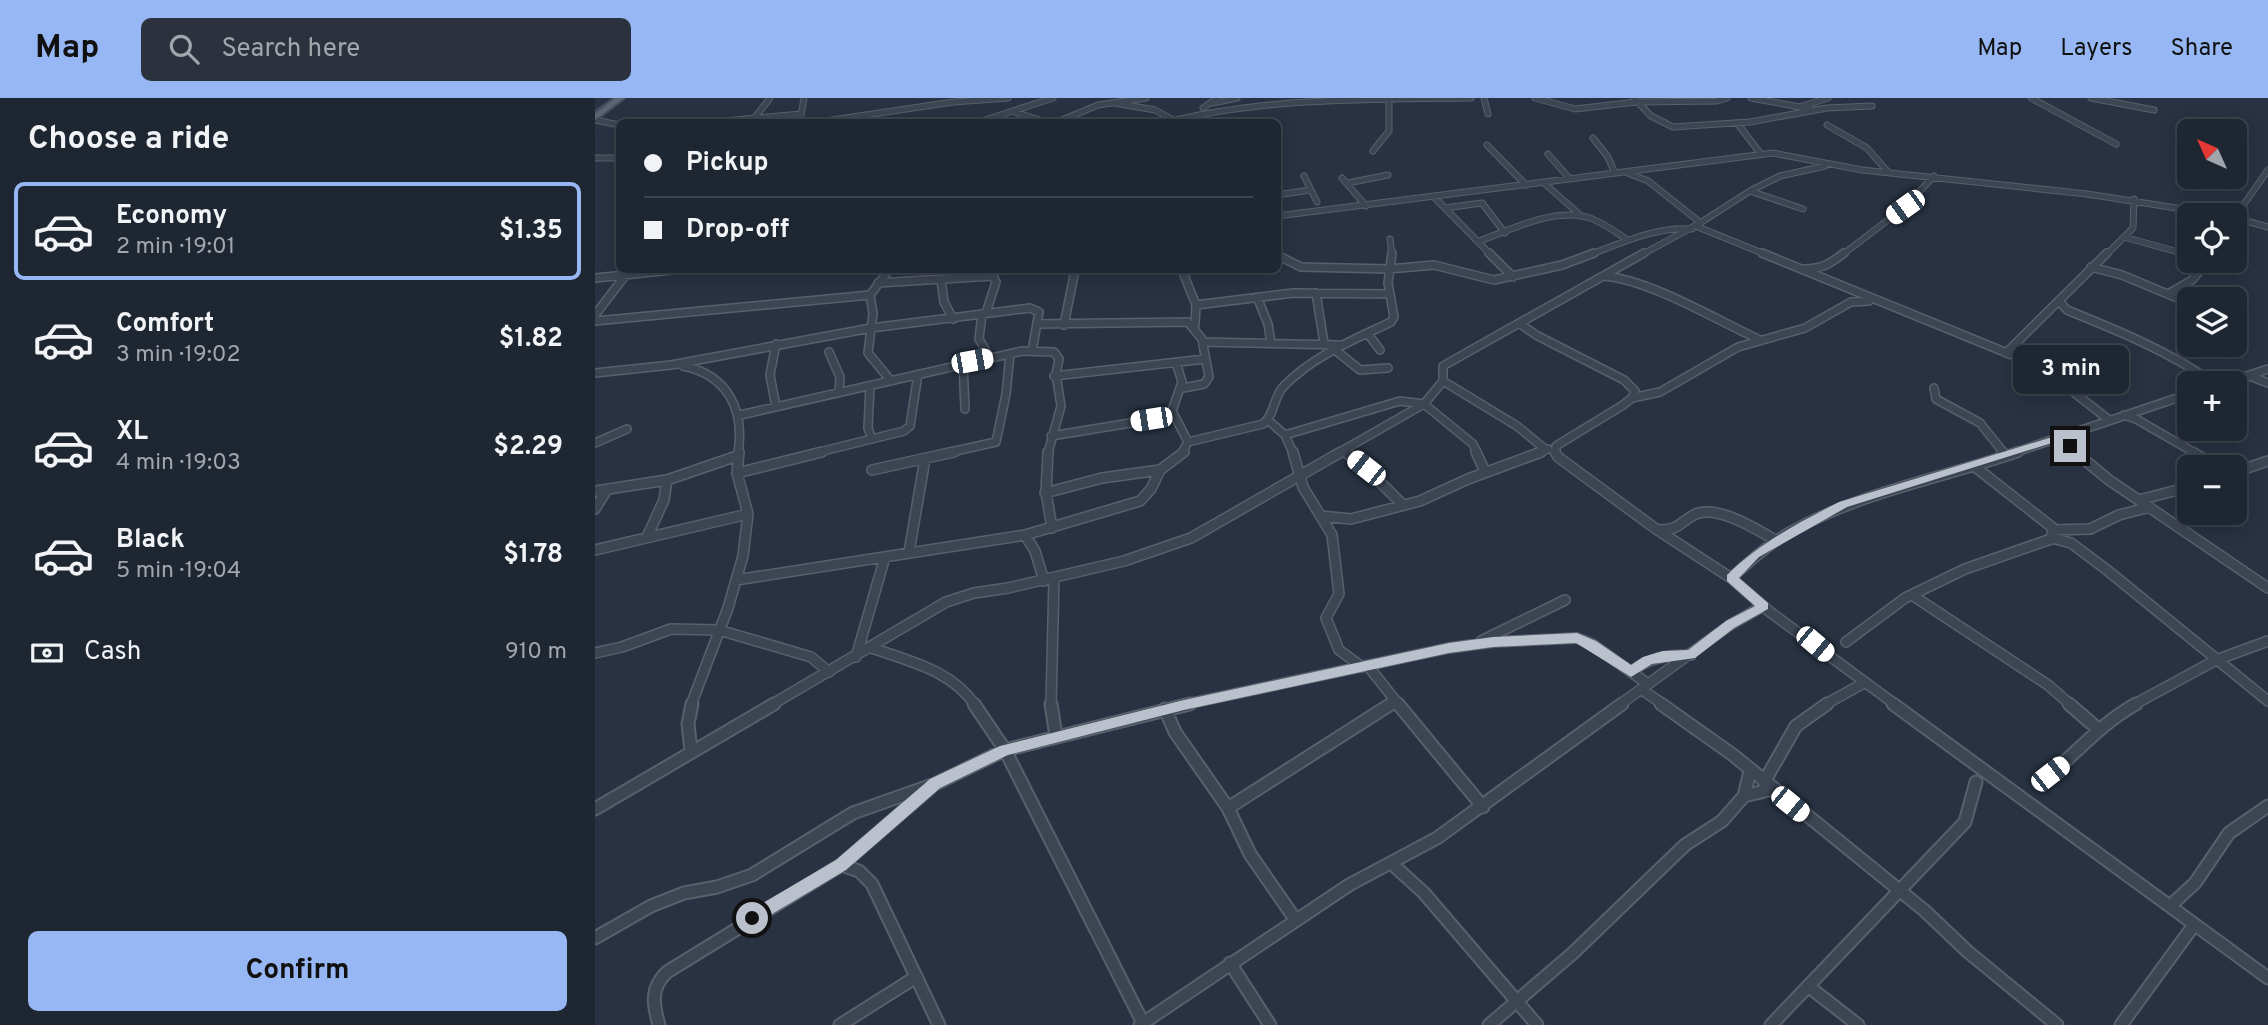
<!DOCTYPE html>
<html lang="en">
<head>
<meta charset="utf-8">
<style>
  body { margin:0; font-family:Overpass,sans-serif; background:#2b323e; color:#f1f3f6; height:100vh; display:flex; flex-direction:column; font-size:26px; white-space:nowrap }
  * { box-sizing:border-box; margin:0 }
  p { font-size:23px; color:#a1a5ac }
  .icon { flex:none; width:38px; height:38px; fill:none; stroke:currentColor; stroke-width:2; stroke-linecap:round; stroke-linejoin:round }
  .map { position:relative; flex:1; overflow:hidden }
  .side { display:flex; flex-direction:column; background:#1e2632; width:595px }
  .side>* { flex:none }
  .hud { position:absolute; left:21px; top:21px; width:665px; height:154px; border-radius:10px; box-shadow:0 4px 18px #0003,0 0 0 2px #3c434d; display:grid; align-content:center; height:154px; padding:0 28px; background:#1e2632 }
  .needle { width:46px; rotate:315deg }
  .tools { position:absolute; left:1582px; top:21px; display:grid; gap:14px }
  .tools a { display:grid; place-items:center; width:70px; height:70px; border-radius:10px; background:#1e2632; box-shadow:0 4px 18px #0003,0 0 0 2px #3c434d; font-size:35px }
  .end { position:absolute; width:32px; height:32px; margin:-16px; border:9px solid #bac0cc; background:#111; box-shadow:0 0 0 4px #111 }
  .from { border-radius:50% }
  .bubble { position:absolute; height:49px; border-radius:10px; background:#1e2632; box-shadow:0 4px 18px #0003,0 0 0 2px #3c434d; font-size:23px; font-weight:700; line-height:49px; text-align:center }
  .car { position:absolute; width:21px; height:42px; margin:-21px -10px; border-radius:9px; box-shadow:0 0 5px 2px #0007; background:linear-gradient(#fff 24%,#345 0 40%,#fff 0 76%,#345 0 86%,#fff 0) }
  .hud b { display:flex; align-items:center; gap:24px; height:66px; font-size:26px }
  .hud b+b { border-top:2px solid #3c434d }
  .hud i { width:18px; height:18px; background:#f1f3f6 }
  ul { padding:0; list-style:none }
  li { display:flex; align-items:center; gap:21px; height:98px; margin:0 14px 10px; padding:0 14px; border:4px solid transparent; border-radius:10px }
  li div { flex:1 }
  li b { display:block; font-size:26px }
  li em { font-style:normal; font-weight:700 }
  li.selected { border-color:#96b7f4 }
  li>.icon { width:63px; height:63px; stroke-width:1.5 }
  h2 { padding:0 28px; font-size:32px; line-height:84px }
  .pay { display:flex; align-items:center; gap:18px; height:77px; padding:0 28px; font-size:26px }
  .pay p { margin-inline-start:auto }
  .cta { display:flex; gap:14px; margin-top:auto; padding:14px 28px }
  .cta a { flex:1; height:80px; border-radius:10px; background:#96b7f4; color:#111; font-size:28px; font-weight:700; line-height:80px; text-align:center }
  header { display:flex; align-items:center; gap:42px; box-sizing:border-box; height:98px; padding:0 35px; background:#96b7f4; color:#111 }
  header strong { font-size:33px }
  nav { display:flex; gap:38px; margin-inline-start:auto; font-size:24px }
  .search { width:490px; height:63px; background:#2b323e; display:flex; align-items:center; gap:18px; box-sizing:border-box; padding:0 24px; border-radius:10px; color:#a1a5ac; font-size:26px }
  main { display:flex; flex:1; min-height:0 }
  .map>svg:first-child { display:block }
  .lines { fill:none; stroke-linecap:round; stroke-linejoin:round }
  .stream { stroke:#3f4f6b; stroke-width:2 }
  .street-far3-casing { stroke:#58606c; stroke-width:7 }
  .street-far2-casing { stroke:#58606c; stroke-width:10 }
  .street-far1-casing { stroke:#58606c; stroke-width:12 }
  .street-casing { stroke:#58606c; stroke-width:15 }
  .primary-casing { stroke:#464e5b; stroke-width:4 }
  .street-far3 { stroke:#3c4552; stroke-width:5 }
  .street-far2 { stroke:#3c4552; stroke-width:7 }
  .street-far1 { stroke:#3c4552; stroke-width:9 }
  .street { stroke:#3c4552; stroke-width:11 }
  .primary { fill:#5b6472; fill-rule:evenodd }
  .route { fill:#bac0cc }
</style>
</head>
<body>
<header>
<strong>Map</strong>
<div class="search"><svg class="icon" aria-label="search" viewBox="0 0 24 24"><circle cx="10" cy="10" r="6"/><path d="M15 15l6 6"/></svg>Search here</div>
<nav><a>Map</a><a>Layers</a><a>Share</a></nav>
</header>
<main>
<section class="side">
<h2>Choose a ride</h2>
<ul>
<li class="selected"><svg class="icon" aria-label="car" viewBox="0 0 24 24"><path d="M5 17H2v-5l4-1 3-4h7l3 4 3 1v5h-3M9 17h6M6 11h13"/><circle cx="7" cy="17" r="2"/><circle cx="17" cy="17" r="2"/></svg><div><b>Economy</b><p>2 min · 19:01</p></div><em>$1.35</em></li>
<li><svg class="icon" aria-label="car" viewBox="0 0 24 24"><path d="M5 17H2v-5l4-1 3-4h7l3 4 3 1v5h-3M9 17h6M6 11h13"/><circle cx="7" cy="17" r="2"/><circle cx="17" cy="17" r="2"/></svg><div><b>Comfort</b><p>3 min · 19:02</p></div><em>$1.82</em></li>
<li><svg class="icon" aria-label="car" viewBox="0 0 24 24"><path d="M5 17H2v-5l4-1 3-4h7l3 4 3 1v5h-3M9 17h6M6 11h13"/><circle cx="7" cy="17" r="2"/><circle cx="17" cy="17" r="2"/></svg><div><b>XL</b><p>4 min · 19:03</p></div><em>$2.29</em></li>
<li><svg class="icon" aria-label="car" viewBox="0 0 24 24"><path d="M5 17H2v-5l4-1 3-4h7l3 4 3 1v5h-3M9 17h6M6 11h13"/><circle cx="7" cy="17" r="2"/><circle cx="17" cy="17" r="2"/></svg><div><b>Black</b><p>5 min · 19:04</p></div><em>$1.78</em></li>
</ul>
<div class="pay"><svg class="icon" aria-label="cash" viewBox="0 0 24 24"><path d="M3 7h18v10H3z"/><circle cx="12" cy="12" r="2"/></svg>Cash<p>910 m</p></div>
<div class="cta"><a>Confirm</a></div>
</section>
<div class="map">
<svg width="1673" height="927" viewBox="0 0 1673 927">
  <rect width="100%" height="100%" fill="#283242"/>
  <g class="lines">
    <path class="stream" d="M0 13 19 0"/>
    <defs>
      <path id="street-far3" d="M889 0 893 16
        M940 0 980 11 1041 4 1122 3 1132 0
        M1039 0 1056 18 1078 29 1155 24 1232 10 1277 8
        M1156 0 1216 11
        M1436 0 1521 46
        M1496 0 1559 12
        M520 5 560 12 578 22
        M618 5 642 0
        M1208 8 1233 0
        M608 10 622 0
        M420 14 451 24
        M0 22 24 27
        M157 23 175 0
        M117 24 206 16
        M205 24 209 0
        M224 24 358 4 413 0
        M384 24 458 0
        M462 24 503 7 551 0
        M573 24C665 0 779 1 876 0
        M1142 25 1165 55
        M1232 27 1272 50 1293 74
        M998 40 1013 59 1019 73
        M892 47 931 87
        M778 53 794 33V0
        M953 56 974 80
        M0 60H24
        M1030 74 1053 83 1106 125
        M709 78 722 104
        M747 80 771 108
        M753 85 793 77
        M949 85 984 116
        M1155 93 1185 78 1230 68
        M682 97 715 92
        M840 100 896 157
        M850 110 887 105 910 135
        M682 118 1178 55 1267 72 1492 96 1626 117
        M1640 119 1673 72
        M1640 120 1673 129
        M1103 129 1172 157
        M1529 139 1594 157
        M795 141 797 157
        M884 143C916 132 957 110 992 119 1006 123 1019 133 1031 141
        M994 157C1029 144 1060 129 1097 131
        M1046 157 1105 125 1155 93 1208 111
        M1247 157 1310 109 1339 78
        M1511 157 1538 130 1539 101"/>
      <path id="street-far2" d="M894 155 918 179
        M1167 155 1417 257 1468 286 1513 321
        M1587 155 1594 157
        M682 157 706 169 794 171 839 167 899 182 967 167 999 155
        M1496 169 1527 177 1594 205
        M1210 171C1227 171 1236 165 1249 155
        M294 172 275 197 278 216 273 255 296 283
        M587 172 601 207 600 227
        M1009 178C1055 182 1120 221 1163 241
        M0 180 77 172
        M346 182 349 204 358 221
        M283 185 398 178 401 184 391 215
        M721 195 729 245
        M1573 196 1597 182 1613 163
        M662 199 673 226 676 245
        M1464 203 1472 212C1524 233 1573 253 1619 285
        M601 207 698 195 793 196
        M387 216 384 241 395 260
        M0 217 33 174
        M0 223 275 197
        M924 225 941 237 1029 282 1040 293 1037 300 1028 307 961 348V355
        M442 226 593 224 607 241 614 279 609 286 588 290
        M469 227 480 172
        M773 236 785 252
        M608 244 745 247
        M181 246 175 277 181 309
        M739 251 765 272 793 270
        M234 254 245 279 244 295
        M1411 255 1512 155
        M581 264 587 284 577 313 593 344 587 355
        M368 265 370 311
        M88 268C133 277 150 312 143 355
        M0 275 76 267 276 230 435 210 444 214 437 253
        M459 278 610 261
        M1655 278 1673 285
        M1630 285 1673 271
        M275 288 273 330 277 341
        M1339 290 1341 301 1385 325 1409 355
        M1037 300 1065 294 1143 249 1210 230 1256 204 1274 203
        M145 317 427 253 459 254 464 261 461 276 466 308 453 355
        M1529 317 1541 321 1600 355
        M673 322 690 337 698 355
        M690 337 805 303 829 306 878 346 882 355
        M456 338 578 318
        M1458 342 1482 355
        M593 344 668 326C680 317 678 299 689 288 718 258 758 242 796 224L799 219 793 185 797 155
        M0 345 32 331
        M950 351 922 328 848 283V268L1049 155
        M748 352 752 355
        M220 355 309 333 315 328 323 276
        M351 355 401 344 411 296 415 256
        M743 355 829 306 848 283
        M942 355 953 351
        M1418 355 1594 296"/>
      <path id="street-far1" d="M453 354 451 394 457 430
        M698 354 708 389 737 437 744 496 731 520 744 552 767 569
        M750 354 771 370 807 406
        M881 354 890 374
        M960 354 963 359 1061 431 1136 480 1175 514 1301 607
        M1407 354 1411 358
        M1480 354 1514 382 1673 490
        M1597 354 1623 369
        M277 372 359 354
        M1640 374 1673 363
        M142 375 227 354
        M0 393 72 382 142 358
        M450 395 507 380 565 372 589 354
        M1544 402 1594 389
        M0 411 11 393
        M726 418 756 421 825 403 873 381 946 354
        M1063 432C1084 431 1081 428 1097 418 1119 404 1161 431 1180 442
        M1458 432 1495 431 1524 417 1555 409
        M430 437 440 453 449 483
        M52 439 69 402 72 382
        M1457 440 1476 445 1512 472 1673 603
        M0 452 153 416
        M314 454 330 361
        M1136 480C1155 463 1173 447 1195 434 1266 394 1347 380 1423 354
        M141 482 430 437 545 403 556 391 565 372
        M1317 497 1453 587 1476 607
        M886 543 970 502
        M1251 544 1310 500 1370 471 1456 441 1458 430 1379 368
        M277 550C316 564 356 572 380 607
        M0 555 27 549 76 531 124 532 216 559 234 574
        M261 559 290 459
        M773 568 804 607
        M1036 574C1054 559 1073 557 1096 557
        M1046 591 1069 607
        M96 607 133 510 148 458 153 416 142 375 144 354
        M176 607 351 504 379 495 413 490 529 463 596 440 746 354
        M456 607 459 480
        M587 607 854 550 898 544 982 540 997 546 1053 586
        M794 607 799 604
        M1024 607 1135 527 1168 508
        M1229 607 1269 585
        M1538 607 1621 562 1673 543"/>
      <path id="street" d="M379 606 410 652 548 925
        M456 606 461 638
        M803 606 888 709
        M1066 606 1138 657 1330 813 1372 853 1462 927
        M1298 606 1673 880
        M1474 606 1503 631
        M570 611 580 634 633 710 655 756 700 821
        M96 653 93 626 97 606
        M1169 684 1201 628 1232 606
        M1444 685C1479 659 1503 627 1541 606
        M1149 698 1178 691
        M633 710 796 606
        M0 711 179 606
        M796 765 829 795 942 927
        M246 767 264 773 277 786 344 927
        M1576 807 1600 785 1634 735 1673 708
        M0 840 56 808 89 795 122 789 157 777 258 715 340 686 410 652 595 606
        M635 865 675 927
        M1213 888 1263 927
        M64 927C58 906 55 890 72 874L246 767 336 689
        M245 927 321 879
        M545 927 754 787 842 740 1027 606
        M894 927 978 855 1090 747 1127 723 1149 698 1155 673
        M1176 927 1370 724 1381 684
        M1526 927 1599 827"/>
      <path id="primary" d="M20 0H29L0 22V16Z"/>
    </defs>
    <use href="#street-far3" class="street-far3-casing"/>
    <use href="#street-far2" class="street-far2-casing"/>
    <use href="#street-far1" class="street-far1-casing"/>
    <use href="#street" class="street-casing"/>
    <use href="#primary" class="primary-casing"/>
    <use href="#street-far3" class="street-far3"/>
    <use href="#street-far2" class="street-far2"/>
    <use href="#street-far1" class="street-far1"/>
    <use href="#street" class="street"/>
    <use href="#primary" class="primary"/>
  </g>
  <path class="route" d="M1454 340H1461L1480 348 1475 352 1457 345 1252 409 1164 459 1144 480 1173 505V511L1139 530 1100 560 1057 566 1036 579 981 545 898 549 854 555 589 612 413 657 345 690 251 772 162 825 157 827 151 825 149 820 151 815 241 762 335 681 405 648 589 602 854 545 898 539 982 535 1001 543 1036 567 1048 559 1068 553 1093 552 1131 523 1160 508 1132 483V477C1166 444 1203 425 1244 404Z"/>
</svg>
<div class="tools">
<a><svg class="needle" viewBox="-14 -14 28 28"><path d="M0-13l5 13h-10z" fill="#e53935"/><path d="M0 13l5-13h-10z" fill="#a1a5ac"/></svg></a>
<a><svg class="icon" aria-label="locate" viewBox="0 0 24 24"><circle cx="12" cy="12" r="6"/><path d="M12 2v4M12 18v4M2 12h4M18 12h4"/></svg></a>
<a><svg class="icon" aria-label="layers" viewBox="0 0 24 24"><path d="M12 4l9 5-9 5-9-5zM3 14l9 5 9-5"/></svg></a>
<a>+</a>
<a>−</a>
</div>
<i class="end from" style="left:157px;top:820px"></i>
<i class="end" style="left:1475px;top:348px"></i>
<div class="bubble" style="left:1418px;top:247px;width:116px">3 min</div>
<i class="car" style="left:1310px;top:109px;rotate:234deg"></i>
<i class="car" style="left:377px;top:263px;rotate:80deg"></i>
<i class="car" style="left:556px;top:321px;rotate:261deg"></i>
<i class="car" style="left:771px;top:370px;rotate:308deg"></i>
<i class="car" style="left:1220px;top:546px;rotate:130deg"></i>
<i class="car" style="left:1455px;top:676px;rotate:52deg"></i>
<i class="car" style="left:1195px;top:706px;rotate:129deg"></i>
<div class="hud">
<b><i class="from"></i>Pickup</b>
<b><i></i>Drop-off</b>
</div>
</div>
</main>
</body>
</html>
